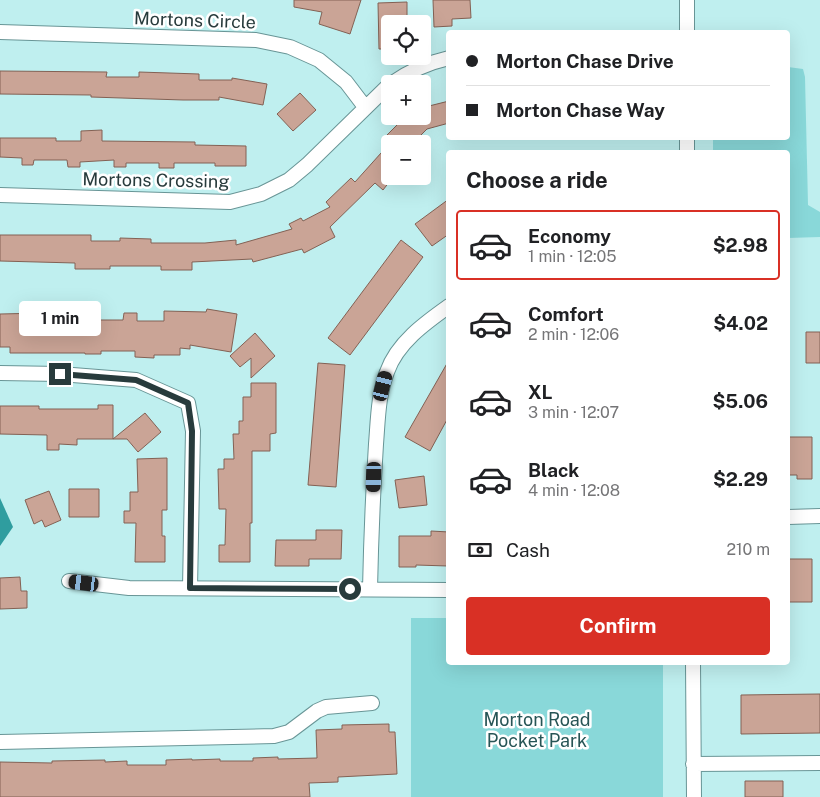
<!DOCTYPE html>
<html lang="en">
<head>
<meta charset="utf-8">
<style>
  body { margin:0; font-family:"Public Sans",sans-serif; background:#f6f6f6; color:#202124; height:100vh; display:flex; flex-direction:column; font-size:19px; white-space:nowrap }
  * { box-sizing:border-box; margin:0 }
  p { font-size:16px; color:#757577 }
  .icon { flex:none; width:28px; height:28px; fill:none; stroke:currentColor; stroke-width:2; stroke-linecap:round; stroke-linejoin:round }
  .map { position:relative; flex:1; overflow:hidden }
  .drawer { position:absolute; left:446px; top:150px; width:344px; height:515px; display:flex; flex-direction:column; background:#fff; border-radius:5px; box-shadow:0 5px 20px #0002 }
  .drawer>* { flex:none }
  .top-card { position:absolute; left:446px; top:30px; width:344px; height:110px; border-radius:5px; box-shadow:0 5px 20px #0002; display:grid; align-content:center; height:110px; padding:0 20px; background:#fff }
  .tools { position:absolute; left:381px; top:15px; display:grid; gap:10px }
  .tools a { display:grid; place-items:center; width:50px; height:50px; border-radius:5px; background:#fff; box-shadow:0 5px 20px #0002; font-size:25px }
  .end { position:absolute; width:22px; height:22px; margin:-11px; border:6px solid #283b3c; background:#fff; box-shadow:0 0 0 2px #fff }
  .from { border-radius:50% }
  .bubble { position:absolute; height:35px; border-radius:5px; background:#fff; box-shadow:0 5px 20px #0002; font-size:16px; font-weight:700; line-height:35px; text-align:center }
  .car { position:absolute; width:15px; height:30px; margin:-15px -8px; border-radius:6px; box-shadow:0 0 4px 1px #0007; background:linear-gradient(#222 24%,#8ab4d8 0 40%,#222 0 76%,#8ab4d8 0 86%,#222 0) }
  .top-card b { display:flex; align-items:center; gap:18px; height:48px; font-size:19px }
  .top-card b+b { border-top:1px solid #e0e0e0 }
  .top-card i { width:12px; height:12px; background:#202124 }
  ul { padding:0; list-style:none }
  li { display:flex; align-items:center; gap:15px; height:70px; margin:0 10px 8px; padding:0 10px; border:2px solid transparent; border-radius:5px }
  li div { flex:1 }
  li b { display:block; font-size:19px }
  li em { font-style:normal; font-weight:700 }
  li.selected { border-color:#d93025 }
  li>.icon { width:45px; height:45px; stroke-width:1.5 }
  h2 { padding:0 20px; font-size:22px; line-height:60px }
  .pay { display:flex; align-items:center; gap:12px; height:55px; padding:0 20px; font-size:19px }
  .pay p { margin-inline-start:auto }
  .cta { display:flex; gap:10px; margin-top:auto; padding:10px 20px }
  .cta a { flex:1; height:58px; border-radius:5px; background:#d93025; color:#fff; font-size:20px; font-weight:700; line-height:58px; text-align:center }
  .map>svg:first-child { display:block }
  .green { fill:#89d8d9 }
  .water { fill:#2f9d9f }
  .building { fill:#caa496; stroke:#836154 }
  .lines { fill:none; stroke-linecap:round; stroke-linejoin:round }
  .street-casing { stroke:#689596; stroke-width:16 }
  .street { stroke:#fff; stroke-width:14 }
  .route { stroke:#283b3c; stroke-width:6 }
  .labels { text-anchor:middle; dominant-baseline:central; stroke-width:5; stroke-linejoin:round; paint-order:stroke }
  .street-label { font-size:18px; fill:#283b3c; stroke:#fff }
  .park-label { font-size:18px; fill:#275556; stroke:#fff }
</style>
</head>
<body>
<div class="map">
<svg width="820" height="797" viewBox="0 0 820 797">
  <rect width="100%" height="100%" fill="#bfefef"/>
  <path class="green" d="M788 67 803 69 805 77 808 205 820 212V237L788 238V152H713V138H788Z
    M411 618H449V662L663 663V797H411Z"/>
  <path class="water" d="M0 498 13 527 0 546Z"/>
  <path class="building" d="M294 0H361L350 34 319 24 322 12 294 7Z
    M433 0H470L471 18 452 19V26L434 27Z
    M407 2V24H390V49H379L378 3Z
    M0 71 107 72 106 77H139V72L199 74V80H232V78L267 84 263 105 219 97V100H183L91 97V95L0 94Z
    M300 93 316 110 293 131 277 114Z
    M449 101V123L427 129 412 144H394L386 136 406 116H427L425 107Z
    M102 130V141L195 142V145L246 146V166H215V163H174V168H159V163H126V167H114V160L80 162V167H68L67 160H34L33 165H22V158L0 157V138H56V141H81V131Z
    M390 143V181L383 190 375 183 330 227 335 237 304 253 302 249 253 262 252 259 192 262V270H161V266H110V269H75V263L0 261V235H91V241H120V238L151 239V243H205L236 240V245L292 229 289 224 301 218 303 221 330 207 326 202 351 178 355 182Z
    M449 199V234L432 246 415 224Z
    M401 240 423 257 350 355 328 338Z
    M207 309 237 314 231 352 190 345V349L180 348V355H154V358L135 357V351H101V354H85V353H10V347H0V314L44 313V322H85V320H123L124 313H137V321H164V311L206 312Z
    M806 332H820V363H806Z
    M255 333 275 356 251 378V358L240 367 230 356Z
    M449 360V416L430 451 405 437Z
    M318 363 345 365 336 487 308 485Z
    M251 383H276V433L270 434V451H252V523H250V562H219V545H225L226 509H219L218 469H224V459H234L233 434H239V421H243V397H251Z
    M98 405H113V439H77V445L59 444V450H47V435L0 434V406H39V409H98Z
    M145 413 161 432 138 452 127 439H113Z
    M788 437H812V479H797V475H788Z
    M167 458V510H162V536H165V562H135L136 523H124V511H130V492H138L137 459Z
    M424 476 427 505 399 508 395 480Z
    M69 489H99V517H69Z
    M49 491 61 520 45 527 42 520 34 524 25 500Z
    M316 530H342L341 559H309V566H275L276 540H316Z
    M431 531 449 532 448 566 416 565V567H399V536H431Z
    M788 559H812V602H788Z
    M20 577 21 591H27V608L0 609V578Z
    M820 694V733L741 734V695Z
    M389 724V732H395L397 774 338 777V782L309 783 310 797H0V762L52 763V761L105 760V762L127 761V765H166V760L192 759V760L220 759V761H253V758L278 757V759L317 758 316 730 342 729V725Z
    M745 781H783V797H745Z"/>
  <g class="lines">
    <defs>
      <path id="street" d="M0 32 256 40 290 47 319 60 346 82 365 107
        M687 32V0
        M391 84C409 71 427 63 449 58
        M687 138V152
        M0 195 230 202 261 194 289 180 307 165 390 84
        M0 373 60 374 136 380 188 403 193 431 190 588
        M788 517 820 516
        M69 581 129 588 449 590
        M370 589C371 541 373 492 376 444 378 420 378 395 387 372 397 343 425 323 449 306
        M693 662 694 797
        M0 742 274 736 289 732 317 711 326 707 372 703
        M693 764 820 763"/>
    </defs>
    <use href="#street" class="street-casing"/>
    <use href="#street" class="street"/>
  </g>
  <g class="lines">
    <path class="route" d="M60 374 136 380 188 403 192 431 190 588 350 589"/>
  </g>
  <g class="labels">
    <g class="street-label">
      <text transform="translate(195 20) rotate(2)">Mortons Circle</text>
      <text transform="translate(156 180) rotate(1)">Mortons Crossing</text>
    </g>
    <g class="park-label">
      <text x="537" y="719">Morton Road<tspan x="537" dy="21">Pocket Park</tspan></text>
    </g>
  </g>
</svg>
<div class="tools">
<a><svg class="icon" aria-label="locate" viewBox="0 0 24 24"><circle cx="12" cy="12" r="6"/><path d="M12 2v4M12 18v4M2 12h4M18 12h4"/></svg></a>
<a>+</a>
<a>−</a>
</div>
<i class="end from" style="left:350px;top:589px"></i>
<i class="end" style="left:60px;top:374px"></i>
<div class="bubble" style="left:19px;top:301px;width:82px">1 min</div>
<i class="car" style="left:383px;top:386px;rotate:14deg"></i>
<i class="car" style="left:374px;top:477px;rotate:182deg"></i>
<i class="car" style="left:84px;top:583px;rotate:277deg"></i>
<div class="top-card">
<b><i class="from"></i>Morton Chase Drive</b>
<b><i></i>Morton Chase Way</b>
</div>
<section class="drawer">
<h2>Choose a ride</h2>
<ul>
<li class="selected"><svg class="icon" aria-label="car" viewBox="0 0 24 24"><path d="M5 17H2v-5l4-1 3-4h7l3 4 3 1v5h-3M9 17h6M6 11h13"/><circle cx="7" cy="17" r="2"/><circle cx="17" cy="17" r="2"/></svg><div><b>Economy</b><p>1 min · 12:05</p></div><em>$2.98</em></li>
<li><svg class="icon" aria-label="car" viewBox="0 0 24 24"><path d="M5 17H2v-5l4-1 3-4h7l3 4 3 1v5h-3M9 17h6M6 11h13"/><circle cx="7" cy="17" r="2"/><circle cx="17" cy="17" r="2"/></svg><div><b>Comfort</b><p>2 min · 12:06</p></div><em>$4.02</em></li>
<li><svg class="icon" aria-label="car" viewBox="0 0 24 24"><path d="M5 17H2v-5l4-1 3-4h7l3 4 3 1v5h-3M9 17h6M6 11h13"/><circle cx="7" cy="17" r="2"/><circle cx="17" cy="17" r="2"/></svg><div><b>XL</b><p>3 min · 12:07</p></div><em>$5.06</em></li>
<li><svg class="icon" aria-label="car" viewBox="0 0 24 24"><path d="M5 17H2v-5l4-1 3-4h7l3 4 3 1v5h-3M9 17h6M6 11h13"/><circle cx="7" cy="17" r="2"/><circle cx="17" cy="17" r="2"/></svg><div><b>Black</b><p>4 min · 12:08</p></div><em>$2.29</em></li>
</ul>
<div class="pay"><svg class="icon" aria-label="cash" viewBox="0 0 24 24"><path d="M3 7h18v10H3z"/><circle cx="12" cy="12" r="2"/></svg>Cash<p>210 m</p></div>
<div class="cta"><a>Confirm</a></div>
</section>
</div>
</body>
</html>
